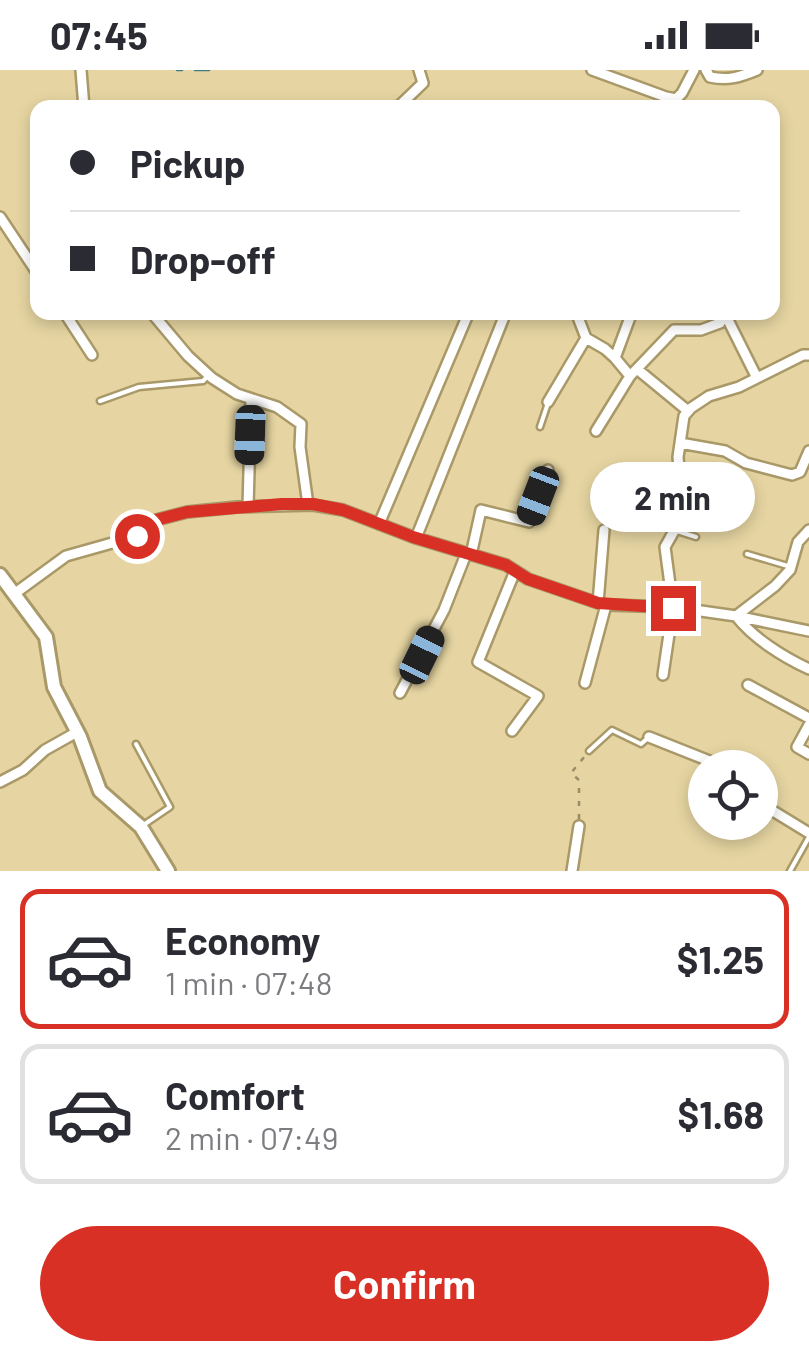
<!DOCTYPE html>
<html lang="en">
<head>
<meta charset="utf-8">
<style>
  body { margin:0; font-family:Barlow,sans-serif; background:#f2f2f3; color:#2b2b33; height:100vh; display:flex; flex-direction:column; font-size:38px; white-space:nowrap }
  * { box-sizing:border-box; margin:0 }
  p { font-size:32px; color:#7c7c81 }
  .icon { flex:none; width:55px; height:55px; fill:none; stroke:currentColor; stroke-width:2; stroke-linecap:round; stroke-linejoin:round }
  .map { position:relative; height:801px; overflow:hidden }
  .side { display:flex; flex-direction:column; background:#fff; flex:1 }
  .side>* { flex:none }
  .guide { position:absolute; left:30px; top:30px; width:750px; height:220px; border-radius:20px; box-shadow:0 5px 15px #0003; display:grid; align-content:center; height:220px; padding:0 40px; background:#fff }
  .buttons { position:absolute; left:688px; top:680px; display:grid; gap:20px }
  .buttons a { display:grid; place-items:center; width:90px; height:90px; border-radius:50%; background:#fff; box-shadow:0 5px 15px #0003; font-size:50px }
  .end { position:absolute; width:45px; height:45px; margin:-22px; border:12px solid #d93025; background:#fff; box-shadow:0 0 0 5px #fff }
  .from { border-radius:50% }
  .bubble { position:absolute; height:70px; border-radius:35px; background:#fff; box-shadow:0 5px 15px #0003; font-size:32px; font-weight:700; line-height:70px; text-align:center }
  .car { position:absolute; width:30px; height:60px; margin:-30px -15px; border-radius:12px; box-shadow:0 0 8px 2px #0007; background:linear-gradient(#222 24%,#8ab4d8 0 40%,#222 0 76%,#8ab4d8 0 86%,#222 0) }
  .guide b { display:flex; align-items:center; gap:35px; height:95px; font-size:38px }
  .guide b+b { border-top:2px solid #e1e1e2 }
  .guide i { width:25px; height:25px; background:#2b2b33 }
  ul { padding:18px 0 0; list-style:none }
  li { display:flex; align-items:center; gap:30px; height:140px; margin:0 20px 15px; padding:0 20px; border:5px solid #e1e1e2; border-radius:20px }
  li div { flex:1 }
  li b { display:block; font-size:38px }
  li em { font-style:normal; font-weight:700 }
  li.on { border-color:#d93025 }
  li>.icon { width:90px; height:90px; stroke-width:1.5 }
  .button { display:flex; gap:20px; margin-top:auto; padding:20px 40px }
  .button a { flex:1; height:115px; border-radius:60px; background:#d93025; color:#fff; font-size:40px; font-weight:700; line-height:115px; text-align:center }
  .status { display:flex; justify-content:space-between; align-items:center; height:70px; padding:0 50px; background:#fff; direction:ltr }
  .status svg { height:28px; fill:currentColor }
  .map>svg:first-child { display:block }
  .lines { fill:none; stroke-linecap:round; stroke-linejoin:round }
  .stream { stroke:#427a80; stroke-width:2.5 }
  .lane-casing { stroke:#a99968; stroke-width:9 }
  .street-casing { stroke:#a99968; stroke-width:14 }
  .secondary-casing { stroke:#a99968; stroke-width:18 }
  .path { stroke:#998d66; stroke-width:2.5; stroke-dasharray:5 8; stroke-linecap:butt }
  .lane { stroke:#fff; stroke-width:4 }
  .street { stroke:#fff; stroke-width:9 }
  .secondary { stroke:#fff; stroke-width:12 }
  .route { stroke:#d93025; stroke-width:12 }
</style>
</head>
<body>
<div class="status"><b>07:45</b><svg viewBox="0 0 49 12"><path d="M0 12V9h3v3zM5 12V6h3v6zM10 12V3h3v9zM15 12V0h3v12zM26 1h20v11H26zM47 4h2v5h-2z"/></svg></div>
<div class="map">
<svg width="809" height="801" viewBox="0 0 809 801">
  <rect width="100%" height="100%" fill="#e6d5a2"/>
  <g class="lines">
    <path class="stream" d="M177 0H182
      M195 0H209"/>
    <defs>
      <path id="lane" d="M100 331 139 317 203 311 209 305
        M540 357 548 333
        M677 461 696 467
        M747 484 791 497
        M136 674 170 737 145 754
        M589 681 612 660 641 674 649 667
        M790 801 809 767"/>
      <path id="street" d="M81 0 84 38
        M592 0 666 27 676 29 682 23 694 0
        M706 0 710 7C728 11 740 7 757 0
        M397 38 423 13 419 0
        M0 147 38 204
        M64 242 92 285
        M151 242 188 286 212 308 237 324 277 337 301 354 300 377 308 435
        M576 242 586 268
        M722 248 728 250 757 308
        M637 299 688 341
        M630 306 615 288 632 242
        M548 332 586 268 605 279 615 288
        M596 361 630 306 674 260H701L720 253 724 242
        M680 373 725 381 746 393 792 405 800 402 809 381
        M248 437 251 329
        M379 454 469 242
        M809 460 798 472 790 500 775 516 736 546C753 568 783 587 809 599
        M416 468 506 242
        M471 485 481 440 529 452 548 400
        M14 524 66 486 137 466 156 450 187 442 237 437 313 435 343 440 413 467 506 495 528 509 598 533 606 535 673 537 665 477 683 445 678 387 684 346 691 338 709 326 739 317 803 285H809
        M598 533 604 460
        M663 605 673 537 736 546 809 561
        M585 613 606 535
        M748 615 809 648
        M400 623 444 540 466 484
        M809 655 797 677 809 684
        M512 661 538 626 478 592 515 501
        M649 667 727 698
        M0 712 23 700 45 680 77 662
        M760 733 809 763
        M572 801 579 756"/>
      <path id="secondary" d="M0 505 46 567 54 617 80 667 100 721 141 757 168 801"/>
    </defs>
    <use href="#lane" class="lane-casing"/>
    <use href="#street" class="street-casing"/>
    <use href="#secondary" class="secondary-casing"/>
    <path class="path" d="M579 749V710L571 703 585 686"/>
    <use href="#lane" class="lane"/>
    <use href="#street" class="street"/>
    <use href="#secondary" class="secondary"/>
  </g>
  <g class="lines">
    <path class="route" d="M137 466 156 450 187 442 282 434H313L343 440 413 467 506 495 528 509 598 533 673 538"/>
  </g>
</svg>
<div class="buttons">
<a><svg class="icon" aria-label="locate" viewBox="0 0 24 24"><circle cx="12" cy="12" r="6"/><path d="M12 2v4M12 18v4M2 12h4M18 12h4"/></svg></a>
</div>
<i class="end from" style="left:137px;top:466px"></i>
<i class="end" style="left:673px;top:538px"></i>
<div class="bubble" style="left:590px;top:392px;width:165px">2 min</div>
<i class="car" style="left:250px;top:365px;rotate:182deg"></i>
<i class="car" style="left:538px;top:426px;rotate:201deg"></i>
<i class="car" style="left:422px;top:585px;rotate:26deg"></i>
<div class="guide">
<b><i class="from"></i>Pickup</b>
<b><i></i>Drop-off</b>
</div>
</div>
<section class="side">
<ul>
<li class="on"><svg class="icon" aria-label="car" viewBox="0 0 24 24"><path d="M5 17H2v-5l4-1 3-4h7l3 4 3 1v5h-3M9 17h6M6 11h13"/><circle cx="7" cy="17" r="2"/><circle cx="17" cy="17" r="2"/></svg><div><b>Economy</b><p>1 min · 07:48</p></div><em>$1.25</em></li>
<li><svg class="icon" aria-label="car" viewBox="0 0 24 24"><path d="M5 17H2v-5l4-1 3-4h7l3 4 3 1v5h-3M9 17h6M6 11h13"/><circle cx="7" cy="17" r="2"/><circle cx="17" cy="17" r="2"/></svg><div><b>Comfort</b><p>2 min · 07:49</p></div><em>$1.68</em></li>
</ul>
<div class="button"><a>Confirm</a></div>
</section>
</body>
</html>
